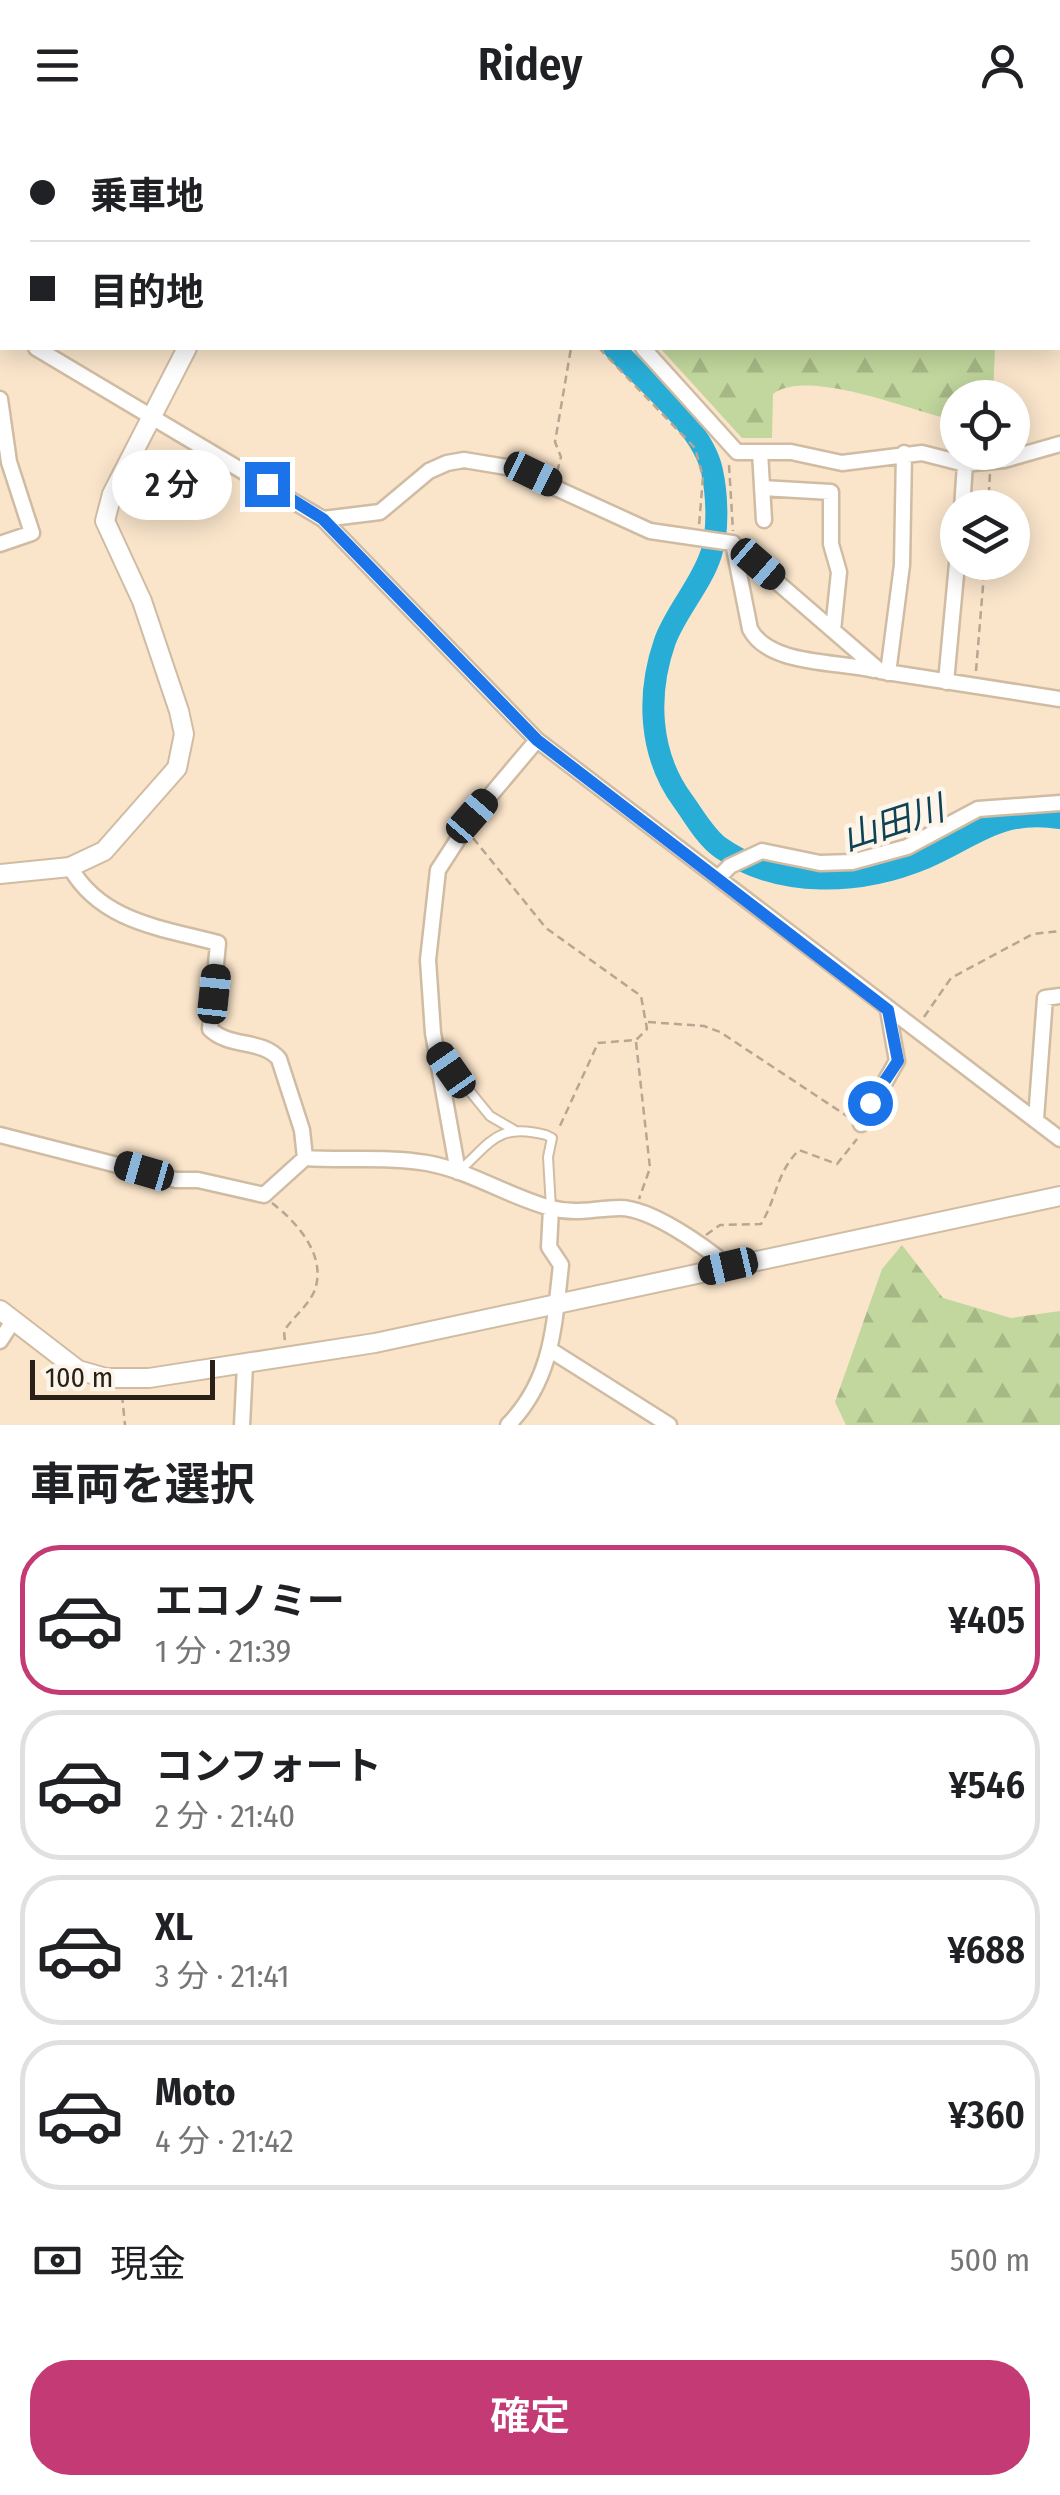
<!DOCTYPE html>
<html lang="ja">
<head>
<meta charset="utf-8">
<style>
  body { margin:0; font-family:"Fira Sans Condensed","Noto Sans JP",sans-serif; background:#f6f6f6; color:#202124; height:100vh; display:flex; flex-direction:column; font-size:38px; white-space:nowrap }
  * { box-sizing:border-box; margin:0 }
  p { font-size:32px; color:#757577 }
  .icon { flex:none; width:55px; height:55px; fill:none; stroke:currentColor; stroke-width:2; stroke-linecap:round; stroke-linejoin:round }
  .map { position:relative; height:1295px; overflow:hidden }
  .side { display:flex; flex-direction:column; background:#fff; flex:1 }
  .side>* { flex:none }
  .top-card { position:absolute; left:0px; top:0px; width:1060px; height:220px; box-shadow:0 5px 25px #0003; display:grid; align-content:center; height:220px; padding:0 30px; background:#fff }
  .tools { position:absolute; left:940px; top:250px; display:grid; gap:20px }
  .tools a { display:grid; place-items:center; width:90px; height:90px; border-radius:50%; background:#fff; box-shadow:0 5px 25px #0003; font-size:50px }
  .scale { position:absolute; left:30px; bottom:25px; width:185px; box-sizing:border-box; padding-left:10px; border:5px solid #292117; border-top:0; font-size:28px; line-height:35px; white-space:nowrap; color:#292117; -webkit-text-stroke:8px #fdf5ea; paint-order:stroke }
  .end { position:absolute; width:45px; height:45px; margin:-22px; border:12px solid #1a73e8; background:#fff; box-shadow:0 0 0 5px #fff }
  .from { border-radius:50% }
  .bubble { position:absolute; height:70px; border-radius:35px; background:#fff; box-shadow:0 5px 25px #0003; font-size:32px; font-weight:600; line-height:70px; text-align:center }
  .car { position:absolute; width:30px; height:60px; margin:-30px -15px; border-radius:12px; box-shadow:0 0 8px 2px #0007; background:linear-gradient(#222 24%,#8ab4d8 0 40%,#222 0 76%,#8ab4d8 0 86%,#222 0) }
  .top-card b { display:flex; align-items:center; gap:35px; height:95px; font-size:38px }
  .top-card b+b { border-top:2px solid #e0e0e0 }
  .top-card i { width:25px; height:25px; background:#202124 }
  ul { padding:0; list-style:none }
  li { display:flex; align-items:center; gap:30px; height:150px; margin:0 20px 15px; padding:0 10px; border:5px solid #e0e0e0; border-radius:40px }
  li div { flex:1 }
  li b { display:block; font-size:38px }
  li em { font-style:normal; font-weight:600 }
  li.on { border-color:#c33a75 }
  li>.icon { width:90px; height:90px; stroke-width:1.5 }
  h2 { padding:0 30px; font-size:45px; line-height:120px }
  .pay { display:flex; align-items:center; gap:25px; height:110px; padding:0 30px; font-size:38px }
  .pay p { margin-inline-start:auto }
  .cta { display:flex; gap:20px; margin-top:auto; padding:20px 30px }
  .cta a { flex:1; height:115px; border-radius:40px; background:#c33a75; color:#fff; font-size:40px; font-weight:600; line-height:115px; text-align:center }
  header { display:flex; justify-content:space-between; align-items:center; height:130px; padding:0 30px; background:#fff; font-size:45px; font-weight:600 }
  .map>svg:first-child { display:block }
  .forest { fill:url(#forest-firs) }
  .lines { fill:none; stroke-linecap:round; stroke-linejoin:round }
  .river { stroke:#28add7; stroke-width:22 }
  .service-casing { stroke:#d0bca3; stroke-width:12 }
  .minor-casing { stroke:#d0bca3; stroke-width:19 }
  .tertiary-casing { stroke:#d0bca3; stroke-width:22 }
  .path { stroke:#b7a691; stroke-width:2.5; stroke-dasharray:8 5; stroke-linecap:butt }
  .service { stroke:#fff; stroke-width:8 }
  .minor { stroke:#fff; stroke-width:14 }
  .tertiary { stroke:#fff; stroke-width:18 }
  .route { stroke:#1a73e8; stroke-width:12 }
  .labels { text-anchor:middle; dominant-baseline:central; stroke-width:9; stroke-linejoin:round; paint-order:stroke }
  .water-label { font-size:35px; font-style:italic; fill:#0d4355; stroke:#fdf5ea }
</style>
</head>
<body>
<header><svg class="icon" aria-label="menu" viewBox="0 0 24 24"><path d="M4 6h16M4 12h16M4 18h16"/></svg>Ridey<svg class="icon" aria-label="person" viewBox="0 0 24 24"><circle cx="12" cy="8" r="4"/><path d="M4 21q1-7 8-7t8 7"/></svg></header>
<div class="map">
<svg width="1060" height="1295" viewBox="0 0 1060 1295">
  <defs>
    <pattern id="forest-firs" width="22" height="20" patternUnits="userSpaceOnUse" patternTransform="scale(2.5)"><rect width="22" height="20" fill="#c1d79d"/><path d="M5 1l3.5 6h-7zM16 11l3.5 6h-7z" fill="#a6b886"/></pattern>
  </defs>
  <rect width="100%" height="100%" fill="#fae5cb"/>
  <path class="forest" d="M748 0H1060V171L1058 2Z
    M660 218H995L993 266 958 268 957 289H949C908 280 808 238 773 264L772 308H742Z
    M902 1115 943 1168 1011 1188 1060 1181V1295H846L835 1272 882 1139Z"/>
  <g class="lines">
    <path class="river" d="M328 2 330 0
      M614 218C644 251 703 297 712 341 717 364 719 401 711 424 701 455 676 481 665 511 646 565 649 625 683 671 694 686 706 708 721 718 780 759 860 755 925 728 976 706 998 679 1060 688"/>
    <defs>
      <path id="service" d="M441 926 490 986 514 1000
        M459 1041C491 1013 497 992 546 1005L552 1008 548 1027 551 1078"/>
      <path id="minor" d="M189 0V2
        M9 2 10 0
        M106 2 107 0
        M245 2 246 0
        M351 2 352 0
        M551 2 553 0
        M0 19 2 14
        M0 132 2 134
        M0 192 2 187
        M36 218 323 389 537 610 1060 1009
        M643 218 737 322H791L842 333 922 323 965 334 1004 330 1060 314
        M0 269 9 332 32 403 0 414
        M760 322 764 390
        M762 358 831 362V414L839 442 833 500
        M962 378 965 334
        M323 389 380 382 429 341 447 333 464 330 512 338 650 401 732 413 880 541 1060 569
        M733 413 750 499C769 536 838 531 874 540
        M888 543 902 435 904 323
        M946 552 958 423
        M70 737C101 792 162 798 218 813L210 899C229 918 263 909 279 929L302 1000 305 1028
        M719 747 730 736 762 721 820 733 852 732 907 717 978 679 1060 673
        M1036 989 1045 868 1060 866
        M861 994 897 931 888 880
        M0 1005 176 1050H198L264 1065 305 1028C346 1031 386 1026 427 1033 471 1041 509 1067 551 1078 577 1085 595 1078 620 1078 651 1078 704 1116 728 1136
        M458 1042 433 903 428 830 438 740 473 686 537 610
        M0 1211 13 1191
        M552 1221 669 1295
        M242 1295 245 1235
        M508 1295C553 1249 554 1195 561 1135L549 1117 551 1078"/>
      <path id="tertiary" d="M437 0 438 2
        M300 2 301 0
        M0 744 70 737 104 721 177 638 184 604 179 581 142 471 105 391 112 364 187 218
        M0 1180 78 1240 106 1248H149L375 1213 1060 1066"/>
    </defs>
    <use href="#service" class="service-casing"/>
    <use href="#minor" class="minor-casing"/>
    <use href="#tertiary" class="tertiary-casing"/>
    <path class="path" d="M599 218 695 318 703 347 699 396
      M729 335 733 401
      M557 342 561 327 555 312 571 218
      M988 378 990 343
      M976 541 985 432
      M473 708 546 798 641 866 647 899 636 910 598 913 559 998
      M924 887 951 848 1033 804 1060 801
      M648 892 704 896 720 902 850 988
      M636 912 650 1038 639 1069
      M272 1073C298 1093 328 1127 314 1162 307 1177 293 1187 284 1201L285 1212
      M706 1105 720 1095 761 1094C777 1068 776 1043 799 1020L837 1034 857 1009
      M122 1265 125 1295"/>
    <use href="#service" class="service"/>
    <use href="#minor" class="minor"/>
    <use href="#tertiary" class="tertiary"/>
  </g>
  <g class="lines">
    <path class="route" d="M267 354 323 389 537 610 888 880 898 931 870 973"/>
  </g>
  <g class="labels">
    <g class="water-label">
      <text transform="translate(893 693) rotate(-18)">山田川</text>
    </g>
  </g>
</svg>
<div class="tools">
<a><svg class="icon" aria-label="locate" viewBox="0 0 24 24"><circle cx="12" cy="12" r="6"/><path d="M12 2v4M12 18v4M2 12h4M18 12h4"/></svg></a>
<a><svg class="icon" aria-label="layers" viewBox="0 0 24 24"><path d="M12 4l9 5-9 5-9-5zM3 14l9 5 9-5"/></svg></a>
</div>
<div class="scale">100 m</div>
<i class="end from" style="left:870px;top:973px"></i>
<i class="end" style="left:267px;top:354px"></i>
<div class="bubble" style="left:112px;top:320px;width:120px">2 分</div>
<i class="car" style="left:533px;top:344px;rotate:116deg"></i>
<i class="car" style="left:758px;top:434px;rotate:131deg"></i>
<i class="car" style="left:472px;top:686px;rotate:41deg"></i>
<i class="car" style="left:214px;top:864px;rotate:6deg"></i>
<i class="car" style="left:451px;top:940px;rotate:325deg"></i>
<i class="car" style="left:144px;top:1041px;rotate:286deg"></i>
<i class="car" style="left:728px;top:1136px;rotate:257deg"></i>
<div class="top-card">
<b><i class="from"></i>乗車地</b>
<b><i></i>目的地</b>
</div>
</div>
<section class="side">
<h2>車両を選択</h2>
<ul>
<li class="on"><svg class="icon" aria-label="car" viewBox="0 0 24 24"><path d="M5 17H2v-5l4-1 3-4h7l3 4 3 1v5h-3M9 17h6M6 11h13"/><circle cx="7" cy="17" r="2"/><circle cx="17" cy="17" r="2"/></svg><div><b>エコノミー</b><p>1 分 · 21:39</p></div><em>¥405</em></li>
<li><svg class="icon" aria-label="car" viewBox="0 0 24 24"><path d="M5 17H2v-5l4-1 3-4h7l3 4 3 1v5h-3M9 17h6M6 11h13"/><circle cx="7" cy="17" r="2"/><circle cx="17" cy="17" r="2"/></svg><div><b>コンフォート</b><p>2 分 · 21:40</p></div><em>¥546</em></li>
<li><svg class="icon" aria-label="car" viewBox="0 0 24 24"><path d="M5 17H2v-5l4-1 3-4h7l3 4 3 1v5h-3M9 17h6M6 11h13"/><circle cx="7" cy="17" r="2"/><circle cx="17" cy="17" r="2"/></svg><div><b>XL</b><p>3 分 · 21:41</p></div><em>¥688</em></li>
<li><svg class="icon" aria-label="car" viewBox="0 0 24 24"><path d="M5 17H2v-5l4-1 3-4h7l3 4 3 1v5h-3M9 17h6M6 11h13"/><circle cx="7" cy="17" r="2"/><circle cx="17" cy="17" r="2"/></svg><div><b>Moto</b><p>4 分 · 21:42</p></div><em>¥360</em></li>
</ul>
<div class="pay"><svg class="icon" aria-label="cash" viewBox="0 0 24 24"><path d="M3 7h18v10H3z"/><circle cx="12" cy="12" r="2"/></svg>現金<p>500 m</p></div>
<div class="cta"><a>確定</a></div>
</section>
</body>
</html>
